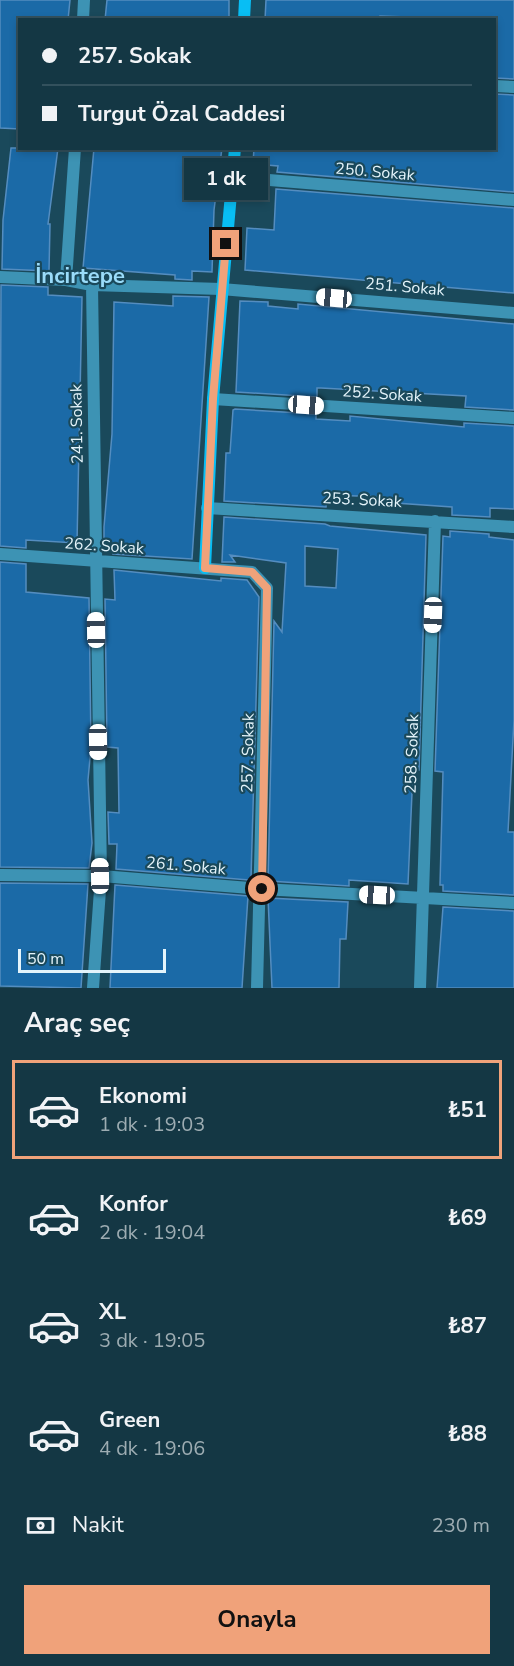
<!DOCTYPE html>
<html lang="tr">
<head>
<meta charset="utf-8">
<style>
  body { margin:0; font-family:"Nunito Sans",sans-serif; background:#1d3f4b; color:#f1f3f6; height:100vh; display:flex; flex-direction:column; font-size:22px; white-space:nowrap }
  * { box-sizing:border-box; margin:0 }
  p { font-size:20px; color:#9dacb2 }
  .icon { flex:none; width:33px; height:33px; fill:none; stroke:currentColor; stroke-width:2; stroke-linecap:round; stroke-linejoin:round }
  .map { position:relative; height:988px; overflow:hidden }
  .sheet { display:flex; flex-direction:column; background:#143744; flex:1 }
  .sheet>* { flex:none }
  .top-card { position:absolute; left:18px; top:18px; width:478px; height:132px; border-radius:0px; box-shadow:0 3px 9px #0003,0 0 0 2px #33515d; display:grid; align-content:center; height:132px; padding:0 24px; background:#143744 }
  .scale { position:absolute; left:18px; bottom:15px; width:148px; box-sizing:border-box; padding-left:6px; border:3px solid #e4f4fb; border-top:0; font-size:16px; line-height:21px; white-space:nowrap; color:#e4f4fb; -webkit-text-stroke:4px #1a495b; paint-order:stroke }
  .end { position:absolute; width:27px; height:27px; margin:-14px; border:8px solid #f0a27a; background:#111; box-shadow:0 0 0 3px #111 }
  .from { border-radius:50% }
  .bubble { position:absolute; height:42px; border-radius:0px; background:#143744; box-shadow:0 3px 9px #0003,0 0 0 2px #33515d; font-size:20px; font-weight:700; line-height:42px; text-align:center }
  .car { position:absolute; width:18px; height:36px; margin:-18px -9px; border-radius:8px; box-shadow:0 0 4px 2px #0007; background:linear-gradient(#fff 24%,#345 0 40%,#fff 0 76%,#345 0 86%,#fff 0) }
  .top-card b { display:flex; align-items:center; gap:21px; height:57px; font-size:22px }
  .top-card b+b { border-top:2px solid #33515d }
  .top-card i { width:15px; height:15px; background:#f1f3f6 }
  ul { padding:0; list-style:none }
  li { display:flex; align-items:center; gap:18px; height:99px; margin:0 12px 9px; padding:0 12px; border:3px solid transparent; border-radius:0px }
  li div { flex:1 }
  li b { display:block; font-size:22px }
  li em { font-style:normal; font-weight:700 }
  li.on { border-color:#f0a27a }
  li>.icon { width:54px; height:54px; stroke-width:1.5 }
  h2 { padding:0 24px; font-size:27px; line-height:72px }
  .pay { display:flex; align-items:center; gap:15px; height:66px; padding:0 24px; font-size:22px }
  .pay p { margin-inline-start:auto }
  .button { display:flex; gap:12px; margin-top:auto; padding:12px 24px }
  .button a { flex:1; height:69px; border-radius:0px; background:#f0a27a; color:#111; font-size:24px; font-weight:700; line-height:69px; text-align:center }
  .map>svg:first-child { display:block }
  .building { fill:#1b6aa7; stroke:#548dc0; stroke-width:1.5; fill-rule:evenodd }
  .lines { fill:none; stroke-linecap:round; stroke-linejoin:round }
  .street { stroke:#3d93b4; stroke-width:12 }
  .secondary { stroke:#08bef4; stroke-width:12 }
  .route { stroke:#f0a27a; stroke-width:8 }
  .labels { text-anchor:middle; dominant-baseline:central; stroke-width:4.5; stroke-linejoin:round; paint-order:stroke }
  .street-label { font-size:16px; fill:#e4f4fb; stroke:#1a495b }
  .district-label { font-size:22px; font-weight:bold; fill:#9adcfa; stroke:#1a495b }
</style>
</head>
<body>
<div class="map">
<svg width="514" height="988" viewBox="0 0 514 988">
  <rect width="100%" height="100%" fill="#1a495b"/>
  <path class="building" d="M0 0H70L68 20H20V129L0 128Z
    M107 0H229V20H105Z
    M266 0H514V79L495 78 496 20 380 16V20H265Z
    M495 94 514 95V192L277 172 278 166 253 164 254 148H495Z
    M11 148H58L48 224H50L49 271 2 269 3 220Z
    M94 148H222L214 210 212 272 192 271V280L175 279V275L83 268Z
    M276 189 514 208V293L245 270 247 228 274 230Z
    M1 285 48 287V295L82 297 77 543 26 540V548L0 546Z
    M173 296 209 297 192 559 113 554V547H104V527L112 434 114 302 173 306Z
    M240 301 268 302V306L298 309V304L514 324V410L465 407 466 396 321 388H317V397L236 392Z
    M235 409 316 414V419L350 421V416L464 427V423L514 426V509L490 508V517L452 515V507L381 502 382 497 332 495V498H327L326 507 224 501 226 453H230L233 410Z
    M224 517 325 524 330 526 426 535 419 770H413L408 884 349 880V886L268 881 274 621 282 632 286 563 230 555 235 562H222ZM305 546 338 549 336 588 305 586Z
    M450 531 489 534V537L514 540V720L508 832H514V895L443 891V885H440L443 772 435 771 443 536 450 537Z
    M0 562 26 564V592L89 598 91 747 88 780 92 843 89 868 0 867Z
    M114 570 221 581V578L247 580 259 597 251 878 249 880 116 869 117 844H109L108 812 119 813 118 748 107 747 105 599 115 600Z
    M0 883 88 884 81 988 0 986Z
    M115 885 248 896 242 988H110Z
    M268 898 348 902 346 939H340L339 988H272Z
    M443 907 514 911V988H437Z"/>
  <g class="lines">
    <path class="street" d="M83 20 84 0
      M495 86 514 87
      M233 177 514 200
      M0 277 66 280 92 285 221 289 514 313
      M66 280 75 148
      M92 285 101 876 93 988
      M213 399 514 418
      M207 508 514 527
      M0 554 252 572 267 588 257 988
      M0 875 101 876 262 889 514 903
      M420 988 435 521"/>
    <path class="secondary" d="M244 20 245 0
      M205 568 213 399 235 148"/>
  </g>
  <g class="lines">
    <path class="route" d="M226 244 213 399 205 568 252 572 267 588 262 889"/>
  </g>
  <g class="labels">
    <g class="street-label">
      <text transform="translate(375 172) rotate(5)">250. Sokak</text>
      <text transform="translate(405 287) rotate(5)">251. Sokak</text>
      <text transform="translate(382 394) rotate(4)">252. Sokak</text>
      <text transform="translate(77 424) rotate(-91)">241. Sokak</text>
      <text transform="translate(362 500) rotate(3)">253. Sokak</text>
      <text transform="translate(104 546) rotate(4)">262. Sokak</text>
      <text transform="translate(248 753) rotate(-89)">257. Sokak</text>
      <text transform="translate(412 754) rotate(-88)">258. Sokak</text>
      <text transform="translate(186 866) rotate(5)">261. Sokak</text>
    </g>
    <g class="district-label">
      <text x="80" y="276">İncirtepe</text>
    </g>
  </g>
</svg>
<div class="scale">50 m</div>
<i class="end from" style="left:262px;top:889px"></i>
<i class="end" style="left:226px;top:244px"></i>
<div class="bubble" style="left:184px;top:158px;width:84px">1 dk</div>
<i class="car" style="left:334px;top:298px;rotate:275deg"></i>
<i class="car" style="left:306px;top:405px;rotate:94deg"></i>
<i class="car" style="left:433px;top:615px;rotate:182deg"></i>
<i class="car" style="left:96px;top:630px;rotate:359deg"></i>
<i class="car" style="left:98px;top:742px;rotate:179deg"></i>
<i class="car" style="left:100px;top:876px;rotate:359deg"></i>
<i class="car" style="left:377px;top:895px;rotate:273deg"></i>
<div class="top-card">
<b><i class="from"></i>257. Sokak</b>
<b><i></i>Turgut Özal Caddesi</b>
</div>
</div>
<section class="sheet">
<h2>Araç seç</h2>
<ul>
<li class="on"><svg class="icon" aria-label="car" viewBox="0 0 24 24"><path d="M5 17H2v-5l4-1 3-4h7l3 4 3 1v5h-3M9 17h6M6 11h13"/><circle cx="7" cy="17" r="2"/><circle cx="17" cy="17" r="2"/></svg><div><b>Ekonomi</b><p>1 dk · 19:03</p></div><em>₺51</em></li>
<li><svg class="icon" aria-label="car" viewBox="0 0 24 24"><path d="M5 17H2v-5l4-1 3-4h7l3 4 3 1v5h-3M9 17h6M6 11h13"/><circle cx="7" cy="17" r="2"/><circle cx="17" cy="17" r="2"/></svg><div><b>Konfor</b><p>2 dk · 19:04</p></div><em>₺69</em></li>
<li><svg class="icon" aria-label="car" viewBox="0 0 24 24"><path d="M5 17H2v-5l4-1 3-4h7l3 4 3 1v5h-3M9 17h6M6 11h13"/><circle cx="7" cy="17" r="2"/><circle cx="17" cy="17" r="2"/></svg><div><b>XL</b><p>3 dk · 19:05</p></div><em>₺87</em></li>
<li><svg class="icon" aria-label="car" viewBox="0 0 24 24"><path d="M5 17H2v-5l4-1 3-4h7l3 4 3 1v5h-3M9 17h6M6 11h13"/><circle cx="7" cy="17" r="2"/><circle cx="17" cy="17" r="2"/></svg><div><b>Green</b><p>4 dk · 19:06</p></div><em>₺88</em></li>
</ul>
<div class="pay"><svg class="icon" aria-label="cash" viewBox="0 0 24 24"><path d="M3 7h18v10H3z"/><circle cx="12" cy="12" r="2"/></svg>Nakit<p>230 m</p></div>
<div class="button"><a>Onayla</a></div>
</section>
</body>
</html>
